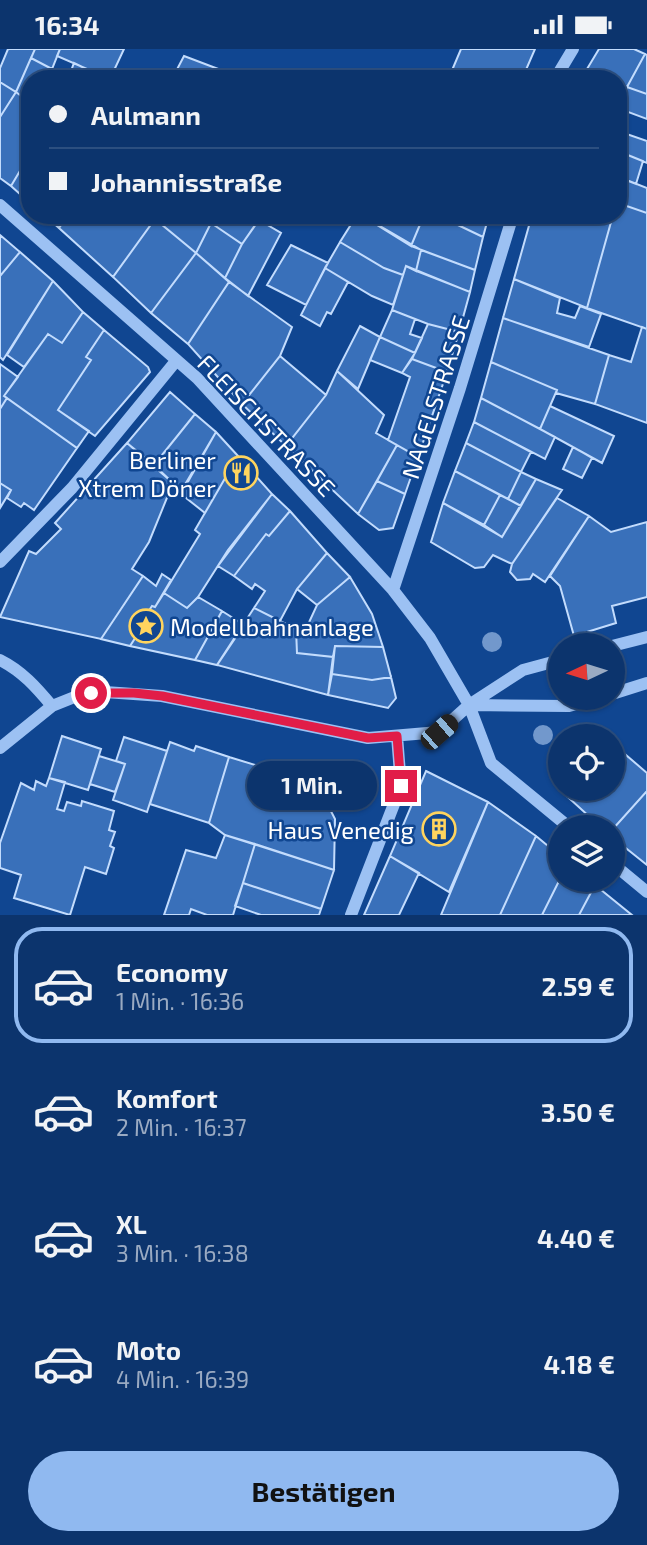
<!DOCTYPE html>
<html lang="de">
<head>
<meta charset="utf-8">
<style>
  body { margin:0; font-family:"Exo 2",sans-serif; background:#153c72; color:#f1f3f6; height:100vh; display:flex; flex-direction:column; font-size:26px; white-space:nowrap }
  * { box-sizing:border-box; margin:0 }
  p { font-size:23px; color:#9aaac2 }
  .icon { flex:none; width:38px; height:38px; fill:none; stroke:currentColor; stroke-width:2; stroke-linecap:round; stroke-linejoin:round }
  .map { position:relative; height:866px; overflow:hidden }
  .drawer { display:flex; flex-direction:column; background:#0c346d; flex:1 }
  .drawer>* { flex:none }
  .hud { position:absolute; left:21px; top:21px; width:606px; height:154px; border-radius:28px; box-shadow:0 2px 5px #0004,0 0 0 2px #2c4f80; display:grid; align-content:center; height:154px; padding:0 28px; background:#0c346d }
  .needle { width:46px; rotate:266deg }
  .controls { position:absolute; left:548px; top:584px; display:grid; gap:14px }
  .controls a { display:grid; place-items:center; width:77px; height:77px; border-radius:50%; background:#0c346d; box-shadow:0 2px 5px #0004,0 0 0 2px #2c4f80; font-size:35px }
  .end { position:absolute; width:32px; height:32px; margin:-16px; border:9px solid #e11d48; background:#fff; box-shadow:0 0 0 4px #fff }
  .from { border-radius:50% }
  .bubble { position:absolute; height:49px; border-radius:24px; background:#0c346d; box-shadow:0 2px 5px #0004,0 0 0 2px #2c4f80; font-size:23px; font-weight:700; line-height:49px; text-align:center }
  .car { position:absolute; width:21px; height:42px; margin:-21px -10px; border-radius:9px; box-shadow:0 0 5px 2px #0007; background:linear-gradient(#222 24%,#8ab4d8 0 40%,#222 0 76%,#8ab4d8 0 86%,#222 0) }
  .hud b { display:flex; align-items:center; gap:24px; height:66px; font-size:26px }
  .hud b+b { border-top:2px solid #2c4f80 }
  .hud i { width:18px; height:18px; background:#f1f3f6 }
  ul { padding:12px 0 0; list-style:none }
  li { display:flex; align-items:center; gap:21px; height:116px; margin:0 14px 10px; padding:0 14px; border:4px solid transparent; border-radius:28px }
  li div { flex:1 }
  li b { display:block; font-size:26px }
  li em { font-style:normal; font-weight:700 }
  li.selected { border-color:#90b9f0 }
  li>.icon { width:63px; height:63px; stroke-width:1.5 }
  .cta { display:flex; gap:14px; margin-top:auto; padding:14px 28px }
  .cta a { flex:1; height:80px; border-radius:42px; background:#90b9f0; color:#111; font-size:28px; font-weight:700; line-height:80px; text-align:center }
  .status { display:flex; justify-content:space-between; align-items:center; height:49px; padding:0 35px; background:#0c346d; direction:ltr }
  .status svg { height:19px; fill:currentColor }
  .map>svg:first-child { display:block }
  .building { fill:#3970ba; stroke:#c3dcfd; stroke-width:2 }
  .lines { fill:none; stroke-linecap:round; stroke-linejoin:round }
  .minor { stroke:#9cc1f3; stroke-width:12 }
  .tree { fill:#7298cc }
  .route { stroke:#e11d48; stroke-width:9 }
  .labels { text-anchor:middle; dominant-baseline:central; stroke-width:5; stroke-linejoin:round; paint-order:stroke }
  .street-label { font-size:24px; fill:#fff; stroke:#104691 }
  .poi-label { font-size:24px; fill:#fff; stroke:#104691; text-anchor:end }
</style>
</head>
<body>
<div class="status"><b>16:34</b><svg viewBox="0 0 49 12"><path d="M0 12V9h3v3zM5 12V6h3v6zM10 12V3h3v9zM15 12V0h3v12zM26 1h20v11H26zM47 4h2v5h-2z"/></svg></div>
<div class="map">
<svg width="647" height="866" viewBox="0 0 647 866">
  <rect width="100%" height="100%" fill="#104691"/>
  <path class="building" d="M8 0H35L16 43 0 33V19Z
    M35 0H60L52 20 31 9Z
    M60 0H124L110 30 57 7Z
    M461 0H535L522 30H459L450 26Z
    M599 0H634L645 5 627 38 618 34V30H609L587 20Z
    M645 5 647 6V45L627 38Z
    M184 7 213 18 232 25 230 30H172Z
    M31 9 52 20 48 30H30V54L16 43Z
    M74 14 107 30H68Z
    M587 20 609 30H581Z
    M0 33 16 43 0 68Z
    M618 34 627 38 620 60 618 59Z
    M627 38 647 45V70L620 60Z
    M16 43 30 54V105L11 137 0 129V68Z
    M618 82 647 92V114L618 102Z
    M618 102 643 112 636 135 618 128Z
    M30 105V154L11 137Z
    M624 130 647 139V164L618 154Z
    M618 154 647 164V280L587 259 613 166H618Z
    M44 166H68L59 179Z
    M68 166H150L155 170 113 228 59 179Z
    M158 166H215L196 204 155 170Z
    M215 166H262L242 195 211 174Z
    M357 166H361L421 201 416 222 406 217 403 226 384 219 340 193Z
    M361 166H424L411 197Z
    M424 166H437L483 188 475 221 411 197Z
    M437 166H489L483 188Z
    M532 166H613L587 259 514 230Z
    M155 170 196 204 151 264 113 228Z
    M259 171 281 184 248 247 225 229 242 195Z
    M211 174 242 195 225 229 196 204Z
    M0 186 20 203 0 227Z
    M340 193 384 219 403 226 393 256 372 247 325 219Z
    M291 196 328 214 306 256 267 236Z
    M421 201 475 221 470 243 416 222Z
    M20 203 53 232 3 311 0 308V227Z
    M196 204 229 233 188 295 151 264Z
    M406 217 470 243 459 283 428 275 392 261Z
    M325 219 348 233 331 265 327 263 320 277 301 266Z
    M514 230 560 249 557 264 575 269 580 257 601 265 589 298 503 269Z
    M53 232 83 263 62 294 48 285 24 318 7 306Z
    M229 233 292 278 280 307 242 355 188 295Z
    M392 261 415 270 410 285 422 289 415 304 380 288Z
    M83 263 104 281 86 308 91 311 58 361 89 382 77 399 4 347 48 285 62 294Z
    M503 269 609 306 595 355 556 344 557 341 491 313Z
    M428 275 459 283 447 323 412 310Z
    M360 277 380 288 358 340 337 322Z
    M642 278 647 280V374L595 355 609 306 631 313Z
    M104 281 148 318 150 323 95 387 58 361 91 311 86 308Z
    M380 288 415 304 402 324 370 311Z
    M280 307 326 346 286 397 242 355Z
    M412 310 447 323 418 408 388 391 410 328 402 324Z
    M491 313 557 341 540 380 481 349Z
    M0 315 18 328 4 347 7 349 0 360Z
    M337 322 384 366 376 384 397 396 358 465 286 397 326 346Z
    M170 343 195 365 154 416 127 394Z
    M7 349 77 399 34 461 24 454 21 458 7 449 11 441 0 434V360Z
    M481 349 555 388 545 410 474 373Z
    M550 357 614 387 602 414 540 380Z
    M195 365 216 383 183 439 173 434 154 416Z
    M474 373 531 403 521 423 466 394Z
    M216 383 238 407 205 464 181 445Z
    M127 394 173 434 149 493 132 520 143 527 101 590 0 568 29 502 36 505 61 480 55 474Z
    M466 394 521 423 508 450 455 422Z
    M397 396 418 408 405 445 377 432Z
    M573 398 592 409 582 429 563 420Z
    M238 407 272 445 228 501 198 548 187 559 164 544 200 485 195 481Z
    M455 422 500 446 484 476 443 454Z
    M521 423 536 430 521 457 508 450Z
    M536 430 562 441 512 515 493 506 484 518 475 519 431 493 443 454 502 488Z
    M377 432 405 445 393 479 379 481 358 465Z
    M0 434 11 441 0 459Z
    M272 445 290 462 269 487 266 485 234 527 218 517Z
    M500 446 521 457 502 488 484 476Z
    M557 449 589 467 545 533 533 525 530 530 517 531 510 523 512 515Z
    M290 462 327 504 297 540 280 572 254 559 265 542 255 535 252 540 234 527 266 485 269 487Z
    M589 467 611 483 647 473V548L612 557 616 574 574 587 560 537 550 527Z
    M327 504 350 528 317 556 297 540Z
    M162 525 171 531 155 558 152 557 143 571 146 572 130 597 101 590 143 527 156 537Z
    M350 528 372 565 383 598 335 597 333 608 297 604 296 580 305 582 317 556Z
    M164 544 187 559 198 548 222 562 195 611 130 597 146 572 143 571 152 557 155 558Z
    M254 559 296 580 297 604 333 608 328 646 217 616Z
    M222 562 244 576 217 616 195 611Z
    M335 597 383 598 391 628 372 631 332 625Z
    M332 625 372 631 391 628 396 649 388 659 328 646Z
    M62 687 101 700 88 741 49 729Z
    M124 688 167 702 147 763 113 751 125 715 116 712Z
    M170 693 194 702 196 697 229 708 209 774 150 755Z
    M612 694 647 724V742L612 781V779H602L560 741 612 740Z
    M99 707 125 715 115 743 90 735Z
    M229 708 317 735 335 770 334 821 225 786 209 774Z
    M426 722 488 753 449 843 390 807Z
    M49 729 65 733 57 760 64 762 67 753 81 757 82 752 114 762 109 781 115 783 110 797 114 799 106 825 85 818 70 866 14 849 21 826 0 819V794L21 734 34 741 36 732 46 737Z
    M647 742V816L612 788V781Z
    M488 753 536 787 500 866H441Z
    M225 786 255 795 233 866H207L191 860 189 866H164L186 801 216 809Z
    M536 787 560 807V830L542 866H500Z
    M255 795 334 821 321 860 243 834Z
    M390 807 419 824 399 866H364Z
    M560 830 589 831 595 836 579 866H542Z
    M243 834 321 860 319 866H261L235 857Z
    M595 836 632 866H579Z"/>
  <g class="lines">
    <path class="minor" d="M555 30 573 0
      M0 156 197 329 393 541 430 589 469 656 491 714 570 779
      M0 513 72 439 176 312
      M393 541 460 339 513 166
      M612 597 647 588
      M0 611C22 622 36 638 52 657
      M612 645 647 634
      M470 656 569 657 597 649
      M0 699 52 657 77 647 105 643 162 647 368 689 439 683 469 656 523 621 560 611
      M612 814 647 843
      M351 866 401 737 397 687"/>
  </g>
  <g class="tree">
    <circle cx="492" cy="593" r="10"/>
    <circle cx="543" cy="686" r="10"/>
  </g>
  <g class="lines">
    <path class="route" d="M91 644H134L162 647 368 689 397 687 401 737"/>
  </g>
  <defs>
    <symbol id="restaurant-ring" viewBox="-11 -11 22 22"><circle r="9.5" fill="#104691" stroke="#ffd45e" stroke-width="1.5"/><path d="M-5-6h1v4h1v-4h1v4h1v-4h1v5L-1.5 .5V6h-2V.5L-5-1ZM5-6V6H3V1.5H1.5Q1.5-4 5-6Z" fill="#ffd45e"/></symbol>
    <symbol id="sight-ring" viewBox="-11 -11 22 22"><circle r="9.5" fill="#104691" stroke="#ffd45e" stroke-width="1.5"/><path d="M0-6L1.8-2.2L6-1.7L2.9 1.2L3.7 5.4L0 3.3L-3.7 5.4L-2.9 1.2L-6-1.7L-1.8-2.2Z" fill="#ffd45e"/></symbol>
    <symbol id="building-ring" viewBox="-11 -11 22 22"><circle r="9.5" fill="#104691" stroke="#ffd45e" stroke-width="1.5"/><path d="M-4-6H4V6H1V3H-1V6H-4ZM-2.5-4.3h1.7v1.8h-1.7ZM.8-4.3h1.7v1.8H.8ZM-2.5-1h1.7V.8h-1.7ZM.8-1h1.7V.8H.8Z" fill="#ffd45e"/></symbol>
  </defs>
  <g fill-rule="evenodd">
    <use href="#restaurant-ring" x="222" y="405" width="38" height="38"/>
    <use href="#sight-ring" x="127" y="558" width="38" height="38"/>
    <use href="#building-ring" x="420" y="761" width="38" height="38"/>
  </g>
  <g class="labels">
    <g class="street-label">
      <text transform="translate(435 348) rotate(-72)">NAGELSTRASSE</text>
      <text transform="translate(267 376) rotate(46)">FLEISCHSTRASSE</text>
    </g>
    <g class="poi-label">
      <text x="216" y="410">Berliner<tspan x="216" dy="28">Xtrem Döner</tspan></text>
      <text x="170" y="577" text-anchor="start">Modellbahnanlage</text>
      <text x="414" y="780">Haus Venedig</text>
    </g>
  </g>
</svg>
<div class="controls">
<a><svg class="needle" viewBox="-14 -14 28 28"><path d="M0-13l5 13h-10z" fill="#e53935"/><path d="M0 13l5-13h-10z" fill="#9aaac2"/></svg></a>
<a><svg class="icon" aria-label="locate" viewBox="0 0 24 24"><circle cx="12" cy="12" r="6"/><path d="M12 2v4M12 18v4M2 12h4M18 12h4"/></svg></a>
<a><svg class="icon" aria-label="layers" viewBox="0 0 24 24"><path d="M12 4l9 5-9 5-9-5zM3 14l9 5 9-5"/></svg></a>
</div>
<i class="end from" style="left:91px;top:644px"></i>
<i class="end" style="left:401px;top:737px"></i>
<div class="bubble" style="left:247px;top:712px;width:130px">1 Min.</div>
<i class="car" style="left:439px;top:683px;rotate:49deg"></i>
<div class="hud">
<b><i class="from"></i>Aulmann</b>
<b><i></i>Johannisstraße</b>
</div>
</div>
<section class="drawer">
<ul>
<li class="selected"><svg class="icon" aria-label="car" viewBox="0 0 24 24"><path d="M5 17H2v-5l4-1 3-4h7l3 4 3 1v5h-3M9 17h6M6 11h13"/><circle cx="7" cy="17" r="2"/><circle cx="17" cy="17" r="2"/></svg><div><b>Economy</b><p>1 Min. · 16:36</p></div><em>2.59 €</em></li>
<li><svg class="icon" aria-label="car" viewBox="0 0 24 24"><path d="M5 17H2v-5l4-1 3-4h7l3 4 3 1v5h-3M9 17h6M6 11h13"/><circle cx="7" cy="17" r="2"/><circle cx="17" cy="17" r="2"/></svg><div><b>Komfort</b><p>2 Min. · 16:37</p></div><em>3.50 €</em></li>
<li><svg class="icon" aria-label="car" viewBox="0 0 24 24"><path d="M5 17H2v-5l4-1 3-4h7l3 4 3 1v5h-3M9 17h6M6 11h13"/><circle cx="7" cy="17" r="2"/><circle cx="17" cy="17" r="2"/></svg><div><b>XL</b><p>3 Min. · 16:38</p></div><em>4.40 €</em></li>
<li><svg class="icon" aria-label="car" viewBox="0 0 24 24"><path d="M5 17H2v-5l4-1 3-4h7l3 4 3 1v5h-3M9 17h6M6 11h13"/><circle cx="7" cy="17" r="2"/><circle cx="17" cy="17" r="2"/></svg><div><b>Moto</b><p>4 Min. · 16:39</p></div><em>4.18 €</em></li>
</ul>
<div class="cta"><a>Bestätigen</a></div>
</section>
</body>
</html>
